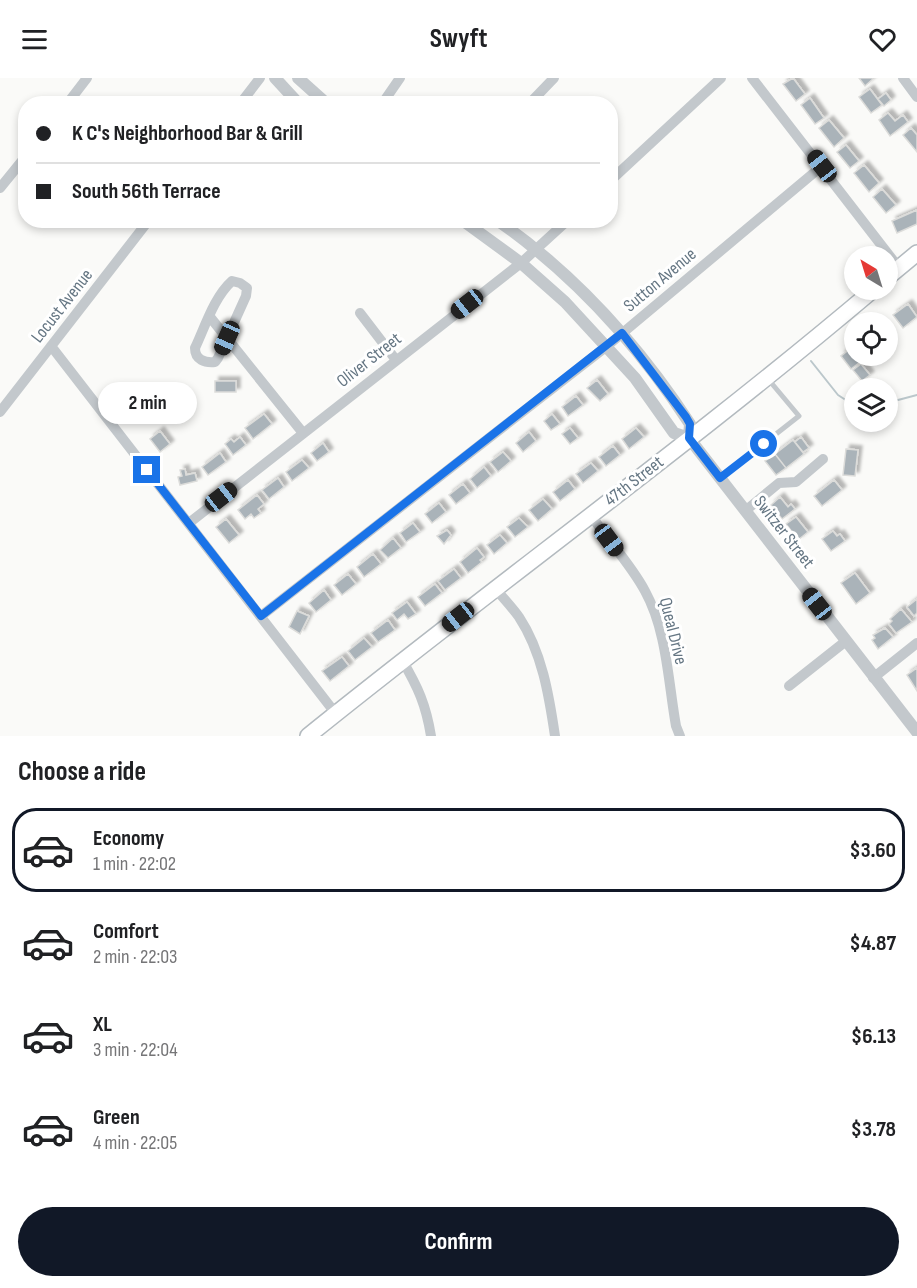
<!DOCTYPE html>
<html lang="en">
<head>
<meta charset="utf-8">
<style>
  body { margin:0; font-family:"Sofia Sans Condensed",sans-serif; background:#f6f6f6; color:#202124; height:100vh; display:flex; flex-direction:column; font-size:22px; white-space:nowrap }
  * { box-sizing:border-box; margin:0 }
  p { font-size:20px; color:#757577 }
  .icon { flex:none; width:33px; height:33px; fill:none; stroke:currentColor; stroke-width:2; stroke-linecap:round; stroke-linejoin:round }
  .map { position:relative; height:658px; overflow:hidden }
  .panel { display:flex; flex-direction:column; background:#fff; flex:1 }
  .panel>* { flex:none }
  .hud { position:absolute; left:18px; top:18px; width:600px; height:132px; border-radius:24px; box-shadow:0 3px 9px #0003; display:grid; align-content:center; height:132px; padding:0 18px; background:#fff }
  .needle { width:39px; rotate:322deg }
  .fabs { position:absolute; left:844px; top:168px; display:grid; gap:12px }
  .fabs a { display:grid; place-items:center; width:54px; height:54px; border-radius:50%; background:#fff; box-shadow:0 3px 9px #0003; font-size:30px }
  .end { position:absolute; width:27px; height:27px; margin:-14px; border:8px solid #1a73e8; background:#fff; box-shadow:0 0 0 3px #fff }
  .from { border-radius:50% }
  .bubble { position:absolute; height:42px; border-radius:21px; background:#fff; box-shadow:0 3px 9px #0003; font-size:20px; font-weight:700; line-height:42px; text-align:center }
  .car { position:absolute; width:18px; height:36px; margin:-18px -9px; border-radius:8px; box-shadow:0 0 4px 2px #0007; background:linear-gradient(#222 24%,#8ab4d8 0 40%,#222 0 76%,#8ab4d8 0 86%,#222 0) }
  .hud b { display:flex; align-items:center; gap:21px; height:57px; font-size:22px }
  .hud b+b { border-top:2px solid #e0e0e0 }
  .hud i { width:15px; height:15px; background:#202124 }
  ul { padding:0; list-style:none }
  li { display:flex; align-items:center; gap:18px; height:84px; margin:0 12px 9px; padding:0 6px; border:3px solid transparent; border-radius:24px }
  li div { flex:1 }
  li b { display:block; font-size:22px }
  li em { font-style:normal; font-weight:700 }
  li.selected { border-color:#111827 }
  li>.icon { width:54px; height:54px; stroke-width:1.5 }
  h2 { padding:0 18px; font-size:27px; line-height:72px }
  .cta { display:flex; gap:12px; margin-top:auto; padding:12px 18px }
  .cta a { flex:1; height:69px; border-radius:36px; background:#111827; color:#fff; font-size:24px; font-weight:700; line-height:69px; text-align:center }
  header { display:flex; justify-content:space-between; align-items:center; height:78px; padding:0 18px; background:#fff; font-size:27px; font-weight:700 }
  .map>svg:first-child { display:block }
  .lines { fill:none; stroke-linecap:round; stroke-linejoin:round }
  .stream { stroke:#bbc7cb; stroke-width:2 }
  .building { fill:#aab3b9; stroke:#dcdcda; stroke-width:1.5; filter:url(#shadow) }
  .secondary-casing { stroke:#b3babf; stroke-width:18 }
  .service { stroke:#c3c8cc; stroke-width:5 }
  .minor { stroke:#c3c8cc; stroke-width:10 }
  .tertiary { stroke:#c3c8cc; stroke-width:12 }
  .secondary { stroke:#fff; stroke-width:15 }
  .route { stroke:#1a73e8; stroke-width:8 }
  .labels { text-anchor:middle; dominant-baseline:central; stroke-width:6; stroke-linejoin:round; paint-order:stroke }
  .street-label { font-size:18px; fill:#657683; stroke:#fff }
</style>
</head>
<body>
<header><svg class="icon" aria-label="menu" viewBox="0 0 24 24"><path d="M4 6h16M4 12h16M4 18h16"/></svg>Swyft<svg class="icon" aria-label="heart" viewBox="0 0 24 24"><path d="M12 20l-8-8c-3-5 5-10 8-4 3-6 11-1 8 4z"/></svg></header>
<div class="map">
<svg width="917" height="658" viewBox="0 0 917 658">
  <defs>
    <filter id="shadow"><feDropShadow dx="4" dy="-4" stdDeviation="1.5" flood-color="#0004"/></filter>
  </defs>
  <rect width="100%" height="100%" fill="#fafaf8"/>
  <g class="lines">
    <path class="stream" d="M811 283 838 317 855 328
      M898 322 917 317
      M888 324H890"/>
  </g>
  <path class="building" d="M793 0 805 16 796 23 783 6Z
    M859 0H874L865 8Z
    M870 11 882 27 871 35 859 19Z
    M886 15 891 22 884 28 878 21Z
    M810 20 824 40 815 46 801 27Z
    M888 35 895 43 903 37 908 44 890 58 879 42Z
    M829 42 844 60 834 69 819 50Z
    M911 50 917 57V74L903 57Z
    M846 67 859 83 850 90 837 74Z
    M864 87 879 105 869 114 854 95Z
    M882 111 896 127 886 135 873 119Z
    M917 132V146L897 155 892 143Z
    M908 226 917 239 903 250 893 237Z
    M850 271 852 273 855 271V278H868L851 291 841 278Z
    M861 286 870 297 862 303 853 292Z
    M597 302 608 316 600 323 587 310Z
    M215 303H236V314H215Z
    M576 318 583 327 568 338 562 329Z
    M264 336 272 346 253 361 245 350Z
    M552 336 560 346 551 352 544 343Z
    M570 350 578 360 570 366 562 356Z
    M636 350 644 359 629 371 622 361Z
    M160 353 170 366 160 374 150 361Z
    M529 354 536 363 523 374 516 365Z
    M240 359 246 367 233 377 225 366 231 361 234 364Z
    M801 359 809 370 803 374 795 364Z
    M793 362 804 376 786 390 775 376Z
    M323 365 329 374 317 383 311 375Z
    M613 368 620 377 606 388 599 379Z
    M846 371 858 372 855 398 843 397Z
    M503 374 511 383 498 394 490 384Z
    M220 375 226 384 208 397 202 389Z
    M775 376 786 390 776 397 765 383Z
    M302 382 309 390 292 403 286 394Z
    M591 385 598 393 583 405 576 396Z
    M484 389 491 398 477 410 470 401Z
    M185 391 186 397 195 395 197 403 180 407 178 399 182 398 180 392Z
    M278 400 284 409 269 421 262 412Z
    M568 402 575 411 560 423 553 414Z
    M834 402 842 412 822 428 814 418Z
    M463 406 470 415 456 426 449 417Z
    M257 417 264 426 258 431 261 435 254 440 251 436 245 441 238 432Z
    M780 419 788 429 791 426 795 431 782 441 771 427Z
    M543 421 552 431 538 443 529 432Z
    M439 425 446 434 432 445 425 436Z
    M796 439 808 454 798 462 786 446Z
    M519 440 528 449 515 459 507 449Z
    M226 441 239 457 229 465 216 449Z
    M413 445 420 454 406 464 400 455Z
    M447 452 451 457 444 466 437 458Z
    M833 453 837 458 840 456 845 463 831 473 822 461Z
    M500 457 507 465 494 476 487 467Z
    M393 460 401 470 388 480 380 472Z
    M477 470 484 479 480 482 482 484 468 495 460 484Z
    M373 476 381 486 364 499 357 489Z
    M454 491 461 500 445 512 438 503Z
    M855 495 870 515 856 526 841 505Z
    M348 496 356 506 342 517 334 507Z
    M435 506 442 515 425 528 418 519Z
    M324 512 331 522 316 534 309 525Z
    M917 521V535L914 538 907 529Z
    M407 524 416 536 408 541 404 536 397 542 392 535Z
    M901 531 912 544 896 555 889 546 892 543 890 541Z
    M297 533 309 538 300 556 289 549Z
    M388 542 395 552 378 564 371 555Z
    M885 550 893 559 878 571 872 562 875 560 873 557Z
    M364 560 372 569 355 582 348 573Z
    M342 579 349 588 330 603 322 593Z
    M917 590V613L907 597Z"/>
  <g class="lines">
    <defs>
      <path id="secondary" d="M888 199 917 175
        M308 658C495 507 690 367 873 212"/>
    </defs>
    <use href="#secondary" class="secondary-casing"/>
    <path class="service" d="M720 400 799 338 768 301"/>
    <path class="minor" d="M752 0 899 190
      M903 0 917 19
      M67 26 87 0
      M240 26 260 0
      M382 26 400 0
      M529 26 554 0
      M610 103 721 0
      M0 110 26 78
      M232 203 240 205 247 210 246 218 218 280 215 284C205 285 195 282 195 270 205 249 214 219 232 203Z
      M360 235 396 282
      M210 239 303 355
      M51 268 336 636
      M0 334 149 142
      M745 433 779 405 796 404 823 381
      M591 437C608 463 630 485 645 513 667 553 668 603 676 648L680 658
      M189 445 521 185 568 142
      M495 510C503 520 512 529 519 539 542 574 549 617 555 658
      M261 538 607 268 822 88
      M402 582C418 609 426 627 431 658
      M873 600 917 565
      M789 608 846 563"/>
    <path class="tertiary" d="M275 0 299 26
      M298 0 327 26
      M462 142 521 185 565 224 635 300 674 355 689 360
      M497 142C574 196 639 268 690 346L689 360
      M689 360 917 654"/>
    <use href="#secondary" class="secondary"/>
  </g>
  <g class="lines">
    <path class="route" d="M147 392 261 538 622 255 686 339 690 346 689 360 720 400 764 366"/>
  </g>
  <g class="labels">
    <g class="street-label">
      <text transform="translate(660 202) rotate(-40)">Sutton Avenue</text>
      <text transform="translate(62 228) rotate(-52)">Locust Avenue</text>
      <text transform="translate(369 282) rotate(-38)">Oliver Street</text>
      <text transform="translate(634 403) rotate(-38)">47th Street</text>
      <text transform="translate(784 454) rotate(52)">Switzer Street</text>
      <text transform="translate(673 553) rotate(76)">Queal Drive</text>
    </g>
  </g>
</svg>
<div class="fabs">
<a><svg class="needle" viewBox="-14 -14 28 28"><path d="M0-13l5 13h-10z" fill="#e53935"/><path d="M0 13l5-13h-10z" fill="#757577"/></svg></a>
<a><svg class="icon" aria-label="locate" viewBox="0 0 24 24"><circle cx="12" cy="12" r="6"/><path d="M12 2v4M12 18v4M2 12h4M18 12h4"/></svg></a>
<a><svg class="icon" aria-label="layers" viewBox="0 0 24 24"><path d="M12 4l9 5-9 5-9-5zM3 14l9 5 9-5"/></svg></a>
</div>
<i class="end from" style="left:764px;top:366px"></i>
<i class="end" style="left:147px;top:392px"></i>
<div class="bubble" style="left:98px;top:304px;width:99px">2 min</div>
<i class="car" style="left:822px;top:88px;rotate:322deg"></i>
<i class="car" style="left:467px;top:226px;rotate:232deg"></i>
<i class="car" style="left:227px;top:260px;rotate:204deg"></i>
<i class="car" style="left:221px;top:419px;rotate:52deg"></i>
<i class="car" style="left:609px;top:462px;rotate:143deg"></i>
<i class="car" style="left:817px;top:526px;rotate:322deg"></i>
<i class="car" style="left:458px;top:539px;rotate:232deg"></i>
<div class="hud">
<b><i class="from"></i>K C's Neighborhood Bar &amp; Grill</b>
<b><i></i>South 56th Terrace</b>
</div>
</div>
<section class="panel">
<h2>Choose a ride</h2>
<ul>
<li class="selected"><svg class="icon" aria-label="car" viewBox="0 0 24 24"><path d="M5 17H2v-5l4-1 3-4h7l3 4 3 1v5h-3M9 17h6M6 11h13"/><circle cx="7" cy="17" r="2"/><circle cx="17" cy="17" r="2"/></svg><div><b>Economy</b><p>1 min · 22:02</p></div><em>$3.60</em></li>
<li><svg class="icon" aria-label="car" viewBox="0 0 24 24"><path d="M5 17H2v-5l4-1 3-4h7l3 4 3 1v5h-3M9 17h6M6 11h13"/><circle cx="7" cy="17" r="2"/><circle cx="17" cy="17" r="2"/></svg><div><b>Comfort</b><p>2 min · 22:03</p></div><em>$4.87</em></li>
<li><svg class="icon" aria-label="car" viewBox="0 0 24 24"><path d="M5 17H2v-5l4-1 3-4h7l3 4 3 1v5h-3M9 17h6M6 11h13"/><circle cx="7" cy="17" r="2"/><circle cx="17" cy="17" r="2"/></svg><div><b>XL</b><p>3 min · 22:04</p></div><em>$6.13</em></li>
<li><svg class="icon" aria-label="car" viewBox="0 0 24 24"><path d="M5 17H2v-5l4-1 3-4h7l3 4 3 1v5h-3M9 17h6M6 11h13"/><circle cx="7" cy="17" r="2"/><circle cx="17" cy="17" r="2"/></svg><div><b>Green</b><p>4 min · 22:05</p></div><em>$3.78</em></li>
</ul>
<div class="cta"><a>Confirm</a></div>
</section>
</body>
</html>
